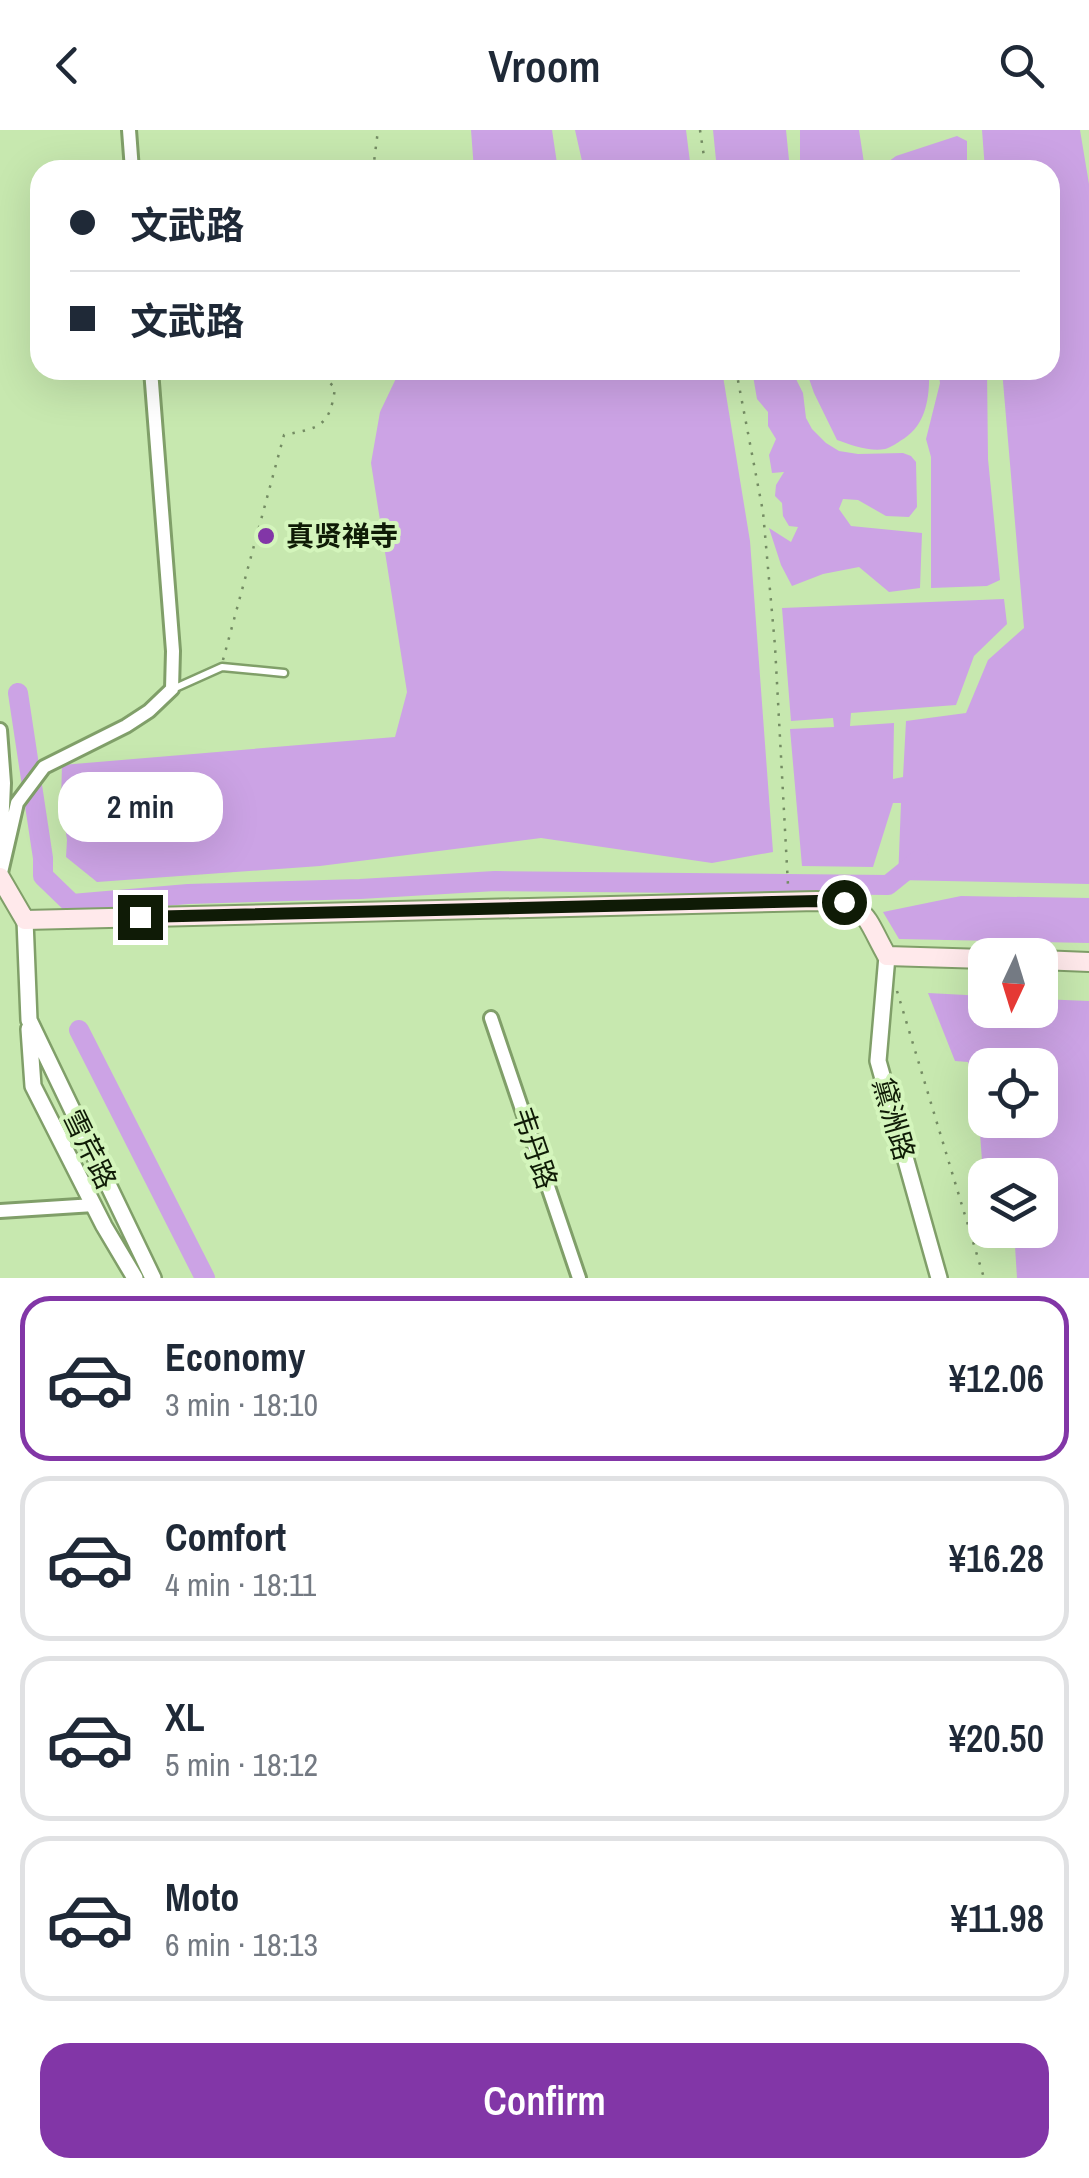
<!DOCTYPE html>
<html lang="en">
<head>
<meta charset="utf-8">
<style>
  body { margin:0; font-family:"Archivo Narrow","Noto Sans SC",sans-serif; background:#f2f2f3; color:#1f2937; height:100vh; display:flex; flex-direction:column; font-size:38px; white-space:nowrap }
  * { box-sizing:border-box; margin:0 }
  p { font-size:32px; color:#747a83 }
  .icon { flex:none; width:55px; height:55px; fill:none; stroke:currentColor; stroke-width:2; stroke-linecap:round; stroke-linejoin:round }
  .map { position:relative; height:1148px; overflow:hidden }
  .panel { display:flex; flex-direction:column; background:#fff; flex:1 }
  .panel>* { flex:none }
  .top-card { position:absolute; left:30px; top:30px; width:1030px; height:220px; border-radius:30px; box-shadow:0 10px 40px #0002; display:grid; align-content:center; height:220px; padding:0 40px; background:#fff }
  .needle { width:65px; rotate:184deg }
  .tools { position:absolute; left:968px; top:808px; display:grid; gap:20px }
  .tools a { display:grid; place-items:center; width:90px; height:90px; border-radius:20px; background:#fff; box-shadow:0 10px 40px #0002; font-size:50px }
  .end { position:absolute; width:45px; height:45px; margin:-22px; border:12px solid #0f1b06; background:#fff; box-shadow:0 0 0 5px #fff }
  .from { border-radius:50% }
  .bubble { position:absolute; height:70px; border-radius:30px; background:#fff; box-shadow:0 10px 40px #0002; font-size:32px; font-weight:600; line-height:70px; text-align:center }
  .top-card b { display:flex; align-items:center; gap:35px; height:95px; font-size:38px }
  .top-card b+b { border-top:2px solid #e0e1e3 }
  .top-card i { width:25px; height:25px; background:#1f2937 }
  ul { padding:18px 0 0; list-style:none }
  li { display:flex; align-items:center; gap:30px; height:165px; margin:0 20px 15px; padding:0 20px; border:5px solid #e0e1e3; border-radius:30px }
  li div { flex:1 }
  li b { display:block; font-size:38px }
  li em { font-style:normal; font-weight:600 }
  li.active { border-color:#8236a7 }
  li>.icon { width:90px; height:90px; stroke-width:1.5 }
  .cta { display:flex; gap:20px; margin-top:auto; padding:20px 40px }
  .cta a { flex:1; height:115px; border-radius:30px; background:#8236a7; color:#fff; font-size:40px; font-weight:600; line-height:115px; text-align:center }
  header { display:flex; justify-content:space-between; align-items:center; height:130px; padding:0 40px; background:#fff; font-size:45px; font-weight:600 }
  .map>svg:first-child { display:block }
  .water { fill:#cca3e5; fill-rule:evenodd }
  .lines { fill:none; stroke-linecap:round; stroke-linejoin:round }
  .river { stroke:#cca3e5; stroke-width:20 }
  .service-casing { stroke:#809f69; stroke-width:11 }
  .minor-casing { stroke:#809f69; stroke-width:18 }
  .tertiary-casing { stroke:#809f69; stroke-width:20 }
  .secondary-casing { stroke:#809f69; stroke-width:22 }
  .path { stroke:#748c63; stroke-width:2.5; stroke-dasharray:2.5 8; stroke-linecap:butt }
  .service { stroke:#fff; stroke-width:6 }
  .minor { stroke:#fff; stroke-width:12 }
  .tertiary { stroke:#fff; stroke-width:15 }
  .secondary { stroke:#ffe9eb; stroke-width:18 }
  .route { stroke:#0f1b06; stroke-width:12 }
  .poi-dot { fill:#8236a7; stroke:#d4f5bc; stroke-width:4 }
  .labels { text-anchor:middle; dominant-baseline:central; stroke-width:8; stroke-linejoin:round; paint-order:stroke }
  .poi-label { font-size:28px; font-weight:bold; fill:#0f1b06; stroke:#d4f5bc; text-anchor:start }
  .street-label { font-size:28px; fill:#0f1b06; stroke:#d4f5bc }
</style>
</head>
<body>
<header><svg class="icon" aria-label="back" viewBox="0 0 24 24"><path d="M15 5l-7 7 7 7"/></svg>Vroom<svg class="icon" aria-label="search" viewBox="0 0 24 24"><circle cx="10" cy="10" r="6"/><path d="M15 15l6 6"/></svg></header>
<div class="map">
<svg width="1089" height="1148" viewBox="0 0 1089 1148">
  <rect width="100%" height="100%" fill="#c7e8af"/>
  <path class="water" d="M471 0H552L558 40H474Z
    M575 0H686L691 40H584Z
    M713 0H786L790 40H717Z
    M800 0H859L864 33 853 40H800Z
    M982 0H1080L1089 54V754L898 750 901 673H893L873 737 802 736 790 599 834 597 833 588 791 591 782 478 1004 469 1007 494 974 526 956 575 851 583 850 596 894 593 893 649 903 647 906 591 966 583 988 530 1024 498 1002 240H1050V40H985Z
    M957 6 967 11V40H877L896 26Z
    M400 240H722L750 411 773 722 712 733 541 708 320 736 97 752 66 727 67 710 61 670 62 635 395 607 407 562 371 333 380 282Z
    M752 240H794L796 249 803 263 806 288 812 299 826 313 839 321 858 324 903 323 911 326 916 332 917 377 909 387 886 386 858 370 843 369 839 379 851 396 922 403 920 458 889 462 859 437 823 444 792 456 781 435 769 398 791 412 798 397 789 396 783 386 782 373 775 366 776 355 784 342 772 343 769 325 776 309 768 296V282L757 269Z
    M806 240H929C930 268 926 297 900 311 898 313 887 319 885 319 870 322 851 315 837 310L814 263Z
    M938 240H987L988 329 1000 450 987 456 931 458V327L926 309 940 253Z
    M961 766 1089 768V813L899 809 883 782Z
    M928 863 985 866V880H1040V869L1089 871V1148H1017L1014 1100H1040V1045H994L982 1031 979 989 968 932 955 931ZM985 935H1040V990H985Z"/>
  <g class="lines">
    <path class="river" d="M18 563 43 728V746L72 774 188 764 360 759 495 751 888 755 919 730
      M79 900 205 1148"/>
    <defs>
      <path id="service" d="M173 559 222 537 284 543"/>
      <path id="minor" d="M129 0 132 40
        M0 600 4 653 0 747 17 673 44 637 126 596 149 581 172 559 173 521 151 240
        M491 888 579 1148
        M0 1081 94 1075"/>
      <path id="tertiary" d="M25 790 29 890 153 1148
        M887 826 878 931 939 1148
        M29 899 33 956 104 1096 135 1148"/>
      <path id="secondary" d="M0 747 25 790 817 771C868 773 864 785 887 826L985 829
        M1040 830 1089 832"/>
    </defs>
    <use href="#service" class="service-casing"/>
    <use href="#minor" class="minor-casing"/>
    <use href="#tertiary" class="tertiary-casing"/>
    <use href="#secondary" class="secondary-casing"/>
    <path class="path" d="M700 0 706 40
      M373 40 378 0
      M736 240 763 382 775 516 788 755
      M161 242 184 240
      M223 530 284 305C319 298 330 297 335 258L317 240
      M897 861 984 1148"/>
    <use href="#service" class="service"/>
    <use href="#minor" class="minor"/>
    <use href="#tertiary" class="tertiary"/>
    <use href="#secondary" class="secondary"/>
  </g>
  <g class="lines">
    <path class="route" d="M140 787 817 771 844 772"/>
  </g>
  <circle class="poi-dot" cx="266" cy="406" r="10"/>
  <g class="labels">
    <g class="poi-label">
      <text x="286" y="406">真贤禅寺</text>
    </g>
    <g class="street-label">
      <text transform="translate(894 989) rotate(74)">黛洲路</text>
      <text transform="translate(535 1018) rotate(71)">韦丹路</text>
      <text transform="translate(90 1019) rotate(64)">雪芹路</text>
    </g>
  </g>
</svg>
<div class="tools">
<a><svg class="needle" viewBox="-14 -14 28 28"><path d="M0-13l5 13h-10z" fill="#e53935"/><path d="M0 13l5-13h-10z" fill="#747a83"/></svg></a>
<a><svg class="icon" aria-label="locate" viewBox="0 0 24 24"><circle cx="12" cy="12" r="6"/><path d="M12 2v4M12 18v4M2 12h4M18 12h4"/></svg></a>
<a><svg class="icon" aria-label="layers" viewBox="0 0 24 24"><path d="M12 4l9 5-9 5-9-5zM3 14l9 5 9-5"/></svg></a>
</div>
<i class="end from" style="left:844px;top:772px"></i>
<i class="end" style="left:140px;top:787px"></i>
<div class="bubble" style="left:58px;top:642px;width:165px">2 min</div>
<div class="top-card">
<b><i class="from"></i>文武路</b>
<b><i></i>文武路</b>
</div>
</div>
<section class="panel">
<ul>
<li class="active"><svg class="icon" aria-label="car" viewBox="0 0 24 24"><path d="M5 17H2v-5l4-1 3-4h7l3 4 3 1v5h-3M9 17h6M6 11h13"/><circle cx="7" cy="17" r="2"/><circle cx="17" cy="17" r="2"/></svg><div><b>Economy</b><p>3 min · 18:10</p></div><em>¥12.06</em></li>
<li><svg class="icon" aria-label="car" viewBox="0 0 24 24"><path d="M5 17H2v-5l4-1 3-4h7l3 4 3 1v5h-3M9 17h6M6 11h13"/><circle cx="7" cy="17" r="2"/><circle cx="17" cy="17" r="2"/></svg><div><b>Comfort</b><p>4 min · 18:11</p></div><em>¥16.28</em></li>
<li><svg class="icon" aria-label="car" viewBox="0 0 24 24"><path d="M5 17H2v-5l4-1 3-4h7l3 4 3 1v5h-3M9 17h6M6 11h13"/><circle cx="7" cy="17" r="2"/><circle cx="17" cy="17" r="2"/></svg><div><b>XL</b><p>5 min · 18:12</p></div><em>¥20.50</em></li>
<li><svg class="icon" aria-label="car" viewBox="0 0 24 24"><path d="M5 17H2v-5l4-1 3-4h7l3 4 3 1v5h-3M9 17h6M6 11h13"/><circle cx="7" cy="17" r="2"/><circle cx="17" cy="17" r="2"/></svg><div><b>Moto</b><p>6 min · 18:13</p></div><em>¥11.98</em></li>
</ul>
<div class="cta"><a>Confirm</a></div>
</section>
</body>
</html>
